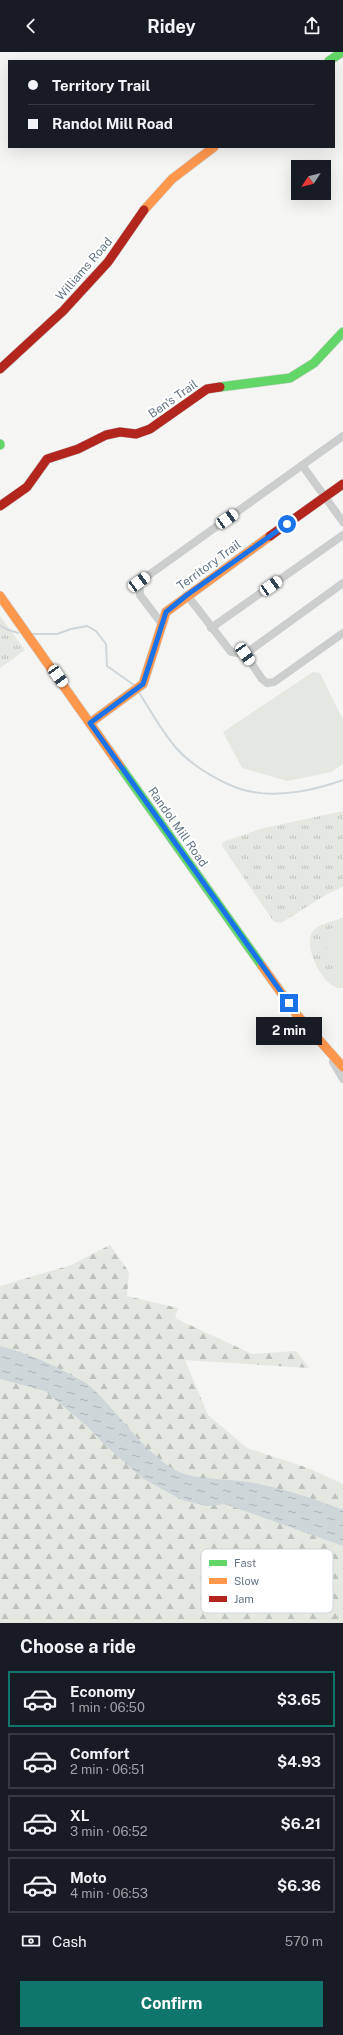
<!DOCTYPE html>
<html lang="en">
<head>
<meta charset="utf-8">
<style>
  body { margin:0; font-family:"Public Sans",sans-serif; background:#242831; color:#f1f3f6; height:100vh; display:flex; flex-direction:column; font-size:15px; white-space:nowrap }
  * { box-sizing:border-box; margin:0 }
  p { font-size:13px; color:#9ea1a6 }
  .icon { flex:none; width:22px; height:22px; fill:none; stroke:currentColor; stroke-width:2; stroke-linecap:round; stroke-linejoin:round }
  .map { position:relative; height:1571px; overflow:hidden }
  .panel { display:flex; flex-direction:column; background:#171b24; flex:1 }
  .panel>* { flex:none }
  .guide { position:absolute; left:8px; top:8px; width:327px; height:88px; border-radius:0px; box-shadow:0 4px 16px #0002; display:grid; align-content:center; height:88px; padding:0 20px; background:#171b24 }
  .needle { width:26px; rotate:234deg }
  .fabs { position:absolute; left:291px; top:108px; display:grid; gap:8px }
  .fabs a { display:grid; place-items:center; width:40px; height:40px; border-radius:0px; background:#171b24; box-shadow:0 4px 16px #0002; font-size:20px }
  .end { position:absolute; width:18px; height:18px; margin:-9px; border:5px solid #1a73e8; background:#fff; box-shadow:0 0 0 2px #fff }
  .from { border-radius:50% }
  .bubble { position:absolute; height:28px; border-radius:0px; background:#171b24; box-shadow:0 4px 16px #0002; font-size:13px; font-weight:700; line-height:28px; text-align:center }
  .car { position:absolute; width:12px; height:24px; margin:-12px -6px; border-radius:5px; box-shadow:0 0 3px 1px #0007; background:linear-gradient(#fff 24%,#345 0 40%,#fff 0 76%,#345 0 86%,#fff 0) }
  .guide b { display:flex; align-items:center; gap:14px; height:38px; font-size:15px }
  .guide b+b { border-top:1px solid #363941 }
  .guide i { width:10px; height:10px; background:#f1f3f6 }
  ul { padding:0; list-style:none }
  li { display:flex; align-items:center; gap:12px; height:56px; margin:0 8px 6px; padding:0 12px; border:2px solid #363941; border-radius:0px }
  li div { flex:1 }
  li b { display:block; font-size:15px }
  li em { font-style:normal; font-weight:700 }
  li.on { border-color:#0f766e }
  li>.icon { width:36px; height:36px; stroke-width:1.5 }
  h2 { padding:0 20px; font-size:18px; line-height:48px }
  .pay { display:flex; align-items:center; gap:10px; height:44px; padding:0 20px; font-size:15px }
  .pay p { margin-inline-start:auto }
  .cta { display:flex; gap:8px; margin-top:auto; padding:8px 20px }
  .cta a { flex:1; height:46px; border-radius:0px; background:#0f766e; color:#fff; font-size:16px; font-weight:700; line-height:46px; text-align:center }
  header { display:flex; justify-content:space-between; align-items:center; height:52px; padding:0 20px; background:#171b24; font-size:18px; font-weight:700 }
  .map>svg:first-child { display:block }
  .grass { fill:url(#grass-tufts) }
  .forest { fill:url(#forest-firs) }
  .pitch { fill:#e4e8e1 }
  .water { fill:url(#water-ripples) }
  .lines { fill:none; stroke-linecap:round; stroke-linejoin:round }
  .stream { stroke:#ced6d9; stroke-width:2 }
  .fast-casing { stroke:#d0d2d3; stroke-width:10 }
  .slow-casing { stroke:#d0d2d3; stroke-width:10 }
  .jam-casing { stroke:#d0d2d3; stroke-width:10 }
  .street { stroke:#cccece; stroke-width:8 }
  .fast { stroke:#63d668; stroke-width:9 }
  .slow { stroke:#ff974d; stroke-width:9 }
  .jam { stroke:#b3261e; stroke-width:9 }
  .route { stroke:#1a73e8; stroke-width:5 }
  .labels { text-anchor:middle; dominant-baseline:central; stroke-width:4; stroke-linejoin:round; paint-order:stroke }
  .street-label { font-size:12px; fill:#637485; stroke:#fff }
  .key { fill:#fff; stroke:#d0d5da; stroke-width:1 }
  .key-label { font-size:11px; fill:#637485 }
</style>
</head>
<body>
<header><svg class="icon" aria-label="back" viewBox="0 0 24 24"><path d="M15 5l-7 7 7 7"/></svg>Ridey<svg class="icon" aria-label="share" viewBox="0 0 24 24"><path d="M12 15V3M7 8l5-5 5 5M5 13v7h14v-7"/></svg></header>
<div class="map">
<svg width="343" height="1571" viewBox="0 0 343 1571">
  <defs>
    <pattern id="grass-tufts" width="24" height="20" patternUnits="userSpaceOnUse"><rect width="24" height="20" fill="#e4e8e1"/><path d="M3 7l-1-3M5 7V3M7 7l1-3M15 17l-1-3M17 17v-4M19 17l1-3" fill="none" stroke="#bcc1bc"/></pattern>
    <pattern id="forest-firs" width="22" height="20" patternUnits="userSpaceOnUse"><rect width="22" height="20" fill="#e4e8e1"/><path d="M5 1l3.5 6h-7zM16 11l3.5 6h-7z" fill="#bcc1bc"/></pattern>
    <pattern id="water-ripples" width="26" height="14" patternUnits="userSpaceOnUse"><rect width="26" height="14" fill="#ced6d9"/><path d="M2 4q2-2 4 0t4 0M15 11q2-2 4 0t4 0" fill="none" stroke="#abb2b6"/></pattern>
  </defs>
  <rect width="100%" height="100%" fill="#f5f5f3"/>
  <path class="grass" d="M0 564 25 598 0 616Z
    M343 759V835L329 841 281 871 274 870 222 794 223 790 260 777Z
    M343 866V936C324 940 300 890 314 878 321 871 334 869 343 866Z"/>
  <path class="forest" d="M110 1193 129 1220 127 1244 178 1256 175 1266 252 1302 296 1299 309 1316 185 1308 208 1363 247 1396 308 1416 343 1432V1571H0V1234L71 1213Z"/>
  <path class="pitch" d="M313 620 320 621 343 668V712L331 720 288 729 242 716 223 680Z
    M343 872V930L339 931 321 880Z"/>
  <path class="water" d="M0 1294C26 1301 49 1310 73 1324 78 1327 86 1330 91 1335 120 1362 141 1397 175 1418 190 1427 223 1427 241 1429 276 1434 311 1445 343 1458V1494L225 1452 207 1454 194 1451 180 1447 142 1426 105 1393 88 1375 45 1339 0 1327Z"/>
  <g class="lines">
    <path class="stream" d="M0 573 6 577 18 581
      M33 582H57L71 577 87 574 96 579 106 592 107 614 134 633
      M140 642C152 661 162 680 177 697 193 715 230 737 253 740 282 745 316 738 343 728"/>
    <defs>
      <path id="fast" d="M329 9 342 0
        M220 335 290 326 314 311 343 280
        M0 392V393
        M120 714 262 914"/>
      <path id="slow" d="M144 158 172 127 214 95
        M0 544 120 714
        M90 671 143 632 166 560 270 484
        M262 914 297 963 343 1015"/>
      <path id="jam" d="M0 317 63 259 108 210 144 158
        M0 454 27 435 47 407 78 397 106 383 120 380 136 382 150 377 207 337 220 335
        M270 484 343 432"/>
    </defs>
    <use href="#fast" class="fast-casing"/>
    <use href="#slow" class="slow-casing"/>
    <use href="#jam" class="jam-casing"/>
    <path class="street" d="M302 413 343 470
      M187 543 231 600 245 602 343 531
      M162 572 140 543 139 530 343 384
      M211 576 343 483
      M245 602 262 627 267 631 274 630 343 581
      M333 1010 343 1027"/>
    <use href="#fast" class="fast"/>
    <use href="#slow" class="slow"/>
    <use href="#jam" class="jam"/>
  </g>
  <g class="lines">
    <path class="route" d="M287 472 187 543 166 560 143 632 90 671 289 951"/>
  </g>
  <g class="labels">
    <g class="street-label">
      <text transform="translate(84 217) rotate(-49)">Williams Road</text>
      <text transform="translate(173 347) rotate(-35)">Ben's Trail</text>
      <text transform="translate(209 513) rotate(-36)">Territory Trail</text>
      <text transform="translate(178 775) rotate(55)">Randol Mill Road</text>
    </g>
  </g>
  <rect x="201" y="1497" width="132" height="64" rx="6" class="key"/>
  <rect x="209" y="1508" width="18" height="6" fill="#63d668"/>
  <rect x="209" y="1526" width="18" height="6" fill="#ff974d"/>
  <rect x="209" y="1544" width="18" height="6" fill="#b3261e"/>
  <g class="key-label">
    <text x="234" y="1515">Fast</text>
    <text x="234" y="1533">Slow</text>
    <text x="234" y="1551">Jam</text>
  </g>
</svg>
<div class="fabs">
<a><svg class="needle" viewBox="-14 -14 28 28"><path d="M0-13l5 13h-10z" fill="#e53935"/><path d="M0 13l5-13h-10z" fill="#9ea1a6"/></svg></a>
</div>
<i class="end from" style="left:287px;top:472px"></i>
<i class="end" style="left:289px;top:951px"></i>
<div class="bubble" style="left:256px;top:965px;width:66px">2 min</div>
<i class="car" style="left:227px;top:467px;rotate:55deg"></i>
<i class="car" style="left:139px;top:530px;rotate:54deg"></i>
<i class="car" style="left:271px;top:534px;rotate:55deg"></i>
<i class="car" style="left:245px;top:602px;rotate:145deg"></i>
<i class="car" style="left:58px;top:624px;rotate:145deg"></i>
<div class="guide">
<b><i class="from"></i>Territory Trail</b>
<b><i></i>Randol Mill Road</b>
</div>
</div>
<section class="panel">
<h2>Choose a ride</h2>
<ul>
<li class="on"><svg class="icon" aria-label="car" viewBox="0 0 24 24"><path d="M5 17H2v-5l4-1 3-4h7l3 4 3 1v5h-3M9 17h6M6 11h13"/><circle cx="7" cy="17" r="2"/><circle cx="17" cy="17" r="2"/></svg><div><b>Economy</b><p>1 min · 06:50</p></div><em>$3.65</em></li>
<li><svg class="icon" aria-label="car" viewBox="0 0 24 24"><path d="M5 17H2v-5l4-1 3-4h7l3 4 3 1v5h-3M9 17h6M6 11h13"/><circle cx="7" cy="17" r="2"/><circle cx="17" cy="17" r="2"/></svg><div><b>Comfort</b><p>2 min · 06:51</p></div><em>$4.93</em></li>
<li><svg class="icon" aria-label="car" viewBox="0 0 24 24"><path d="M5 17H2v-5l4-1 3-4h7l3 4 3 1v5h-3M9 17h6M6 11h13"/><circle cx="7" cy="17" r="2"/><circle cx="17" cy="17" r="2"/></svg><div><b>XL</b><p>3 min · 06:52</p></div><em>$6.21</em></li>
<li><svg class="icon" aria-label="car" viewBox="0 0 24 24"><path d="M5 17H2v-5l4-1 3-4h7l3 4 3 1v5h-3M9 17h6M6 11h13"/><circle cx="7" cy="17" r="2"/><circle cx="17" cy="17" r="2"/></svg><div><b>Moto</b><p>4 min · 06:53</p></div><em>$6.36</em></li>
</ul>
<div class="pay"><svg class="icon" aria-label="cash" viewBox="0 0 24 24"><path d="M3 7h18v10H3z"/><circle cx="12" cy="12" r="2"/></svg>Cash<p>570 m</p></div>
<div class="cta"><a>Confirm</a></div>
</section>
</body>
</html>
